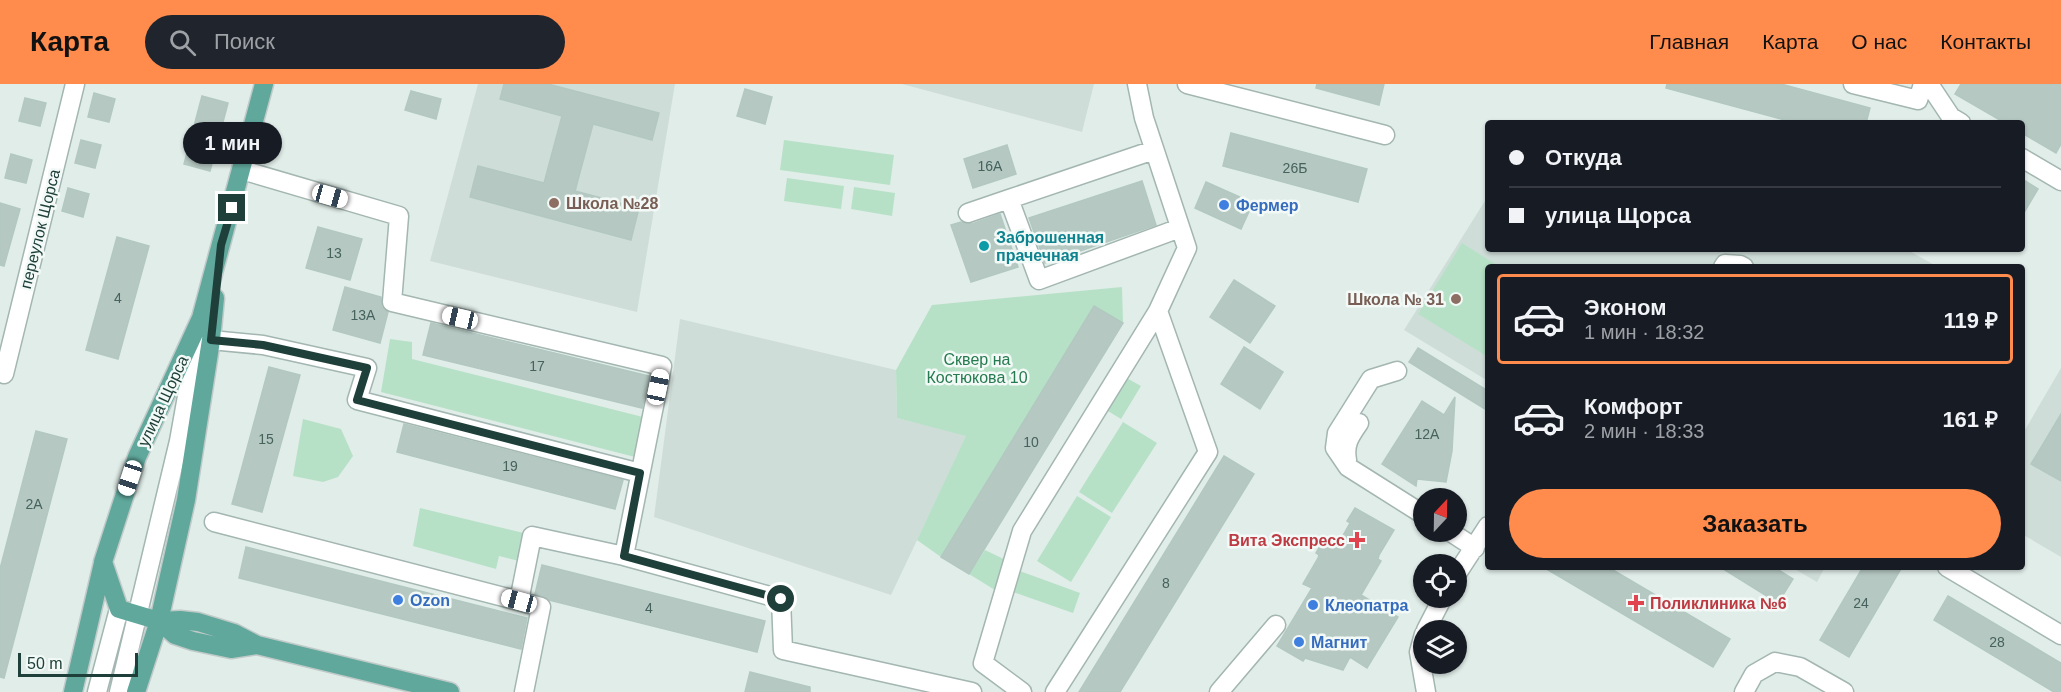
<!DOCTYPE html>
<html lang="ru">
<head>
<meta charset="utf-8">
<style>
  body { margin:0; font-family:Arial,sans-serif; background:#20242c; color:#f1f3f6; height:100vh; display:flex; flex-direction:column; font-size:22px; white-space:nowrap }
  * { box-sizing:border-box; margin:0 }
  p { font-size:20px; color:#9ea1a6 }
  .icon { flex:none; width:33px; height:33px; fill:none; stroke:currentColor; stroke-width:2; stroke-linecap:round; stroke-linejoin:round }
  .map { position:relative; flex:1; overflow:hidden }
  .side { position:absolute; left:1485px; top:180px; width:540px; height:306px; display:flex; flex-direction:column; background:#171b24; border-radius:6px; box-shadow:0 2px 4px #0004 }
  .side>* { flex:none }
  .hud { position:absolute; left:1485px; top:36px; width:540px; height:132px; border-radius:6px; box-shadow:0 2px 4px #0004; display:grid; align-content:center; height:132px; padding:0 24px; background:#171b24 }
  .needle { width:39px; rotate:22deg }
  .fabs { position:absolute; left:1413px; top:404px; display:grid; gap:12px }
  .fabs a { display:grid; place-items:center; width:54px; height:54px; border-radius:50%; background:#171b24; box-shadow:0 2px 4px #0004; font-size:30px }
  .scale { position:absolute; left:18px; bottom:15px; width:120px; box-sizing:border-box; padding-left:6px; border:3px solid #1f403a; border-top:0; font-size:16px; line-height:21px; white-space:nowrap; color:#1f403a; -webkit-text-stroke:4px #f2f9f6; paint-order:stroke }
  .end { position:absolute; width:27px; height:27px; margin:-14px; border:8px solid #1f403a; background:#fff; box-shadow:0 0 0 3px #fff }
  .from { border-radius:50% }
  .bubble { position:absolute; height:42px; border-radius:21px; background:#171b24; box-shadow:0 2px 4px #0004; font-size:20px; font-weight:600; line-height:42px; text-align:center }
  .car { position:absolute; width:18px; height:36px; margin:-18px -9px; border-radius:8px; box-shadow:0 0 4px 2px #0007; background:linear-gradient(#fff 24%,#345 0 40%,#fff 0 76%,#345 0 86%,#fff 0) }
  .hud b { display:flex; align-items:center; gap:21px; height:57px; font-size:22px }
  .hud b+b { border-top:2px solid #363941 }
  .hud i { width:15px; height:15px; background:#f1f3f6 }
  ul { padding:10px 0 0; list-style:none }
  li { display:flex; align-items:center; gap:18px; height:90px; margin:0 12px 9px; padding:0 12px; border:3px solid transparent; border-radius:6px }
  li div { flex:1 }
  li b { display:block; font-size:22px }
  li em { font-style:normal; font-weight:600 }
  li.on { border-color:#ff8b4d }
  li>.icon { width:54px; height:54px; stroke-width:1.5 }
  .primary-button { display:flex; gap:12px; margin-top:auto; padding:12px 24px }
  .primary-button a { flex:1; height:69px; border-radius:36px; background:#ff8b4d; color:#111; font-size:24px; font-weight:600; line-height:69px; text-align:center }
  header { display:flex; align-items:center; gap:36px; box-sizing:border-box; height:84px; padding:0 30px; background:#ff8b4d; color:#111 }
  header strong { font-size:28px }
  nav { display:flex; gap:33px; margin-inline-start:auto; font-size:21px }
  .search { width:420px; height:54px; background:#20242c; display:flex; align-items:center; gap:15px; box-sizing:border-box; padding:0 21px; border-radius:33px; color:#9ea1a6; font-size:22px }
  .map>svg:first-child { display:block }
  .built { fill:#cfddd8 }
  .green { fill:#b7e1c7 }
  .building { fill:#b6c8c2; stroke:#b2c8c1; stroke-width:1.5 }
  .lines { fill:none; stroke-linecap:round; stroke-linejoin:round }
  .minor-casing { stroke:#a3b6b1; stroke-width:21 }
  .major-casing { stroke:#c0cac8; stroke-width:21 }
  .minor { stroke:#fff; stroke-width:18 }
  .major { stroke:#60a89c; stroke-width:18 }
  .route { stroke:#1f403a; stroke-width:8 }
  .education-dot { fill:#8d6e63; stroke:#f2f9f6; stroke-width:2 }
  .shop-dot { fill:#3f7fe0; stroke:#f2f9f6; stroke-width:2 }
  .culture-dot { fill:#0f9aa8; stroke:#f2f9f6; stroke-width:2 }
  .health-dot { fill:#e0444e; stroke:#f2f9f6; stroke-width:2 }
  .labels { text-anchor:middle; dominant-baseline:central; stroke-width:5; stroke-linejoin:round; paint-order:stroke }
  .number-label { font-size:14px; fill:#45625c }
  .education-label { font-size:16px; font-weight:bold; fill:#785e54; stroke:#f2f9f6; text-anchor:start }
  .shop-label { font-size:16px; font-weight:bold; fill:#366cbe; stroke:#f2f9f6; text-anchor:start }
  .street-label { font-size:16px; fill:#1f403a; stroke:#f2f9f6 }
  .culture-label { font-size:16px; font-weight:bold; fill:#0d838f; stroke:#f2f9f6; text-anchor:start }
  .park-label { font-size:16px; fill:#257b4f; stroke:#f2f9f6 }
  .health-label { font-size:16px; font-weight:bold; fill:#be3a42; stroke:#f2f9f6; text-anchor:end }
</style>
</head>
<body>
<header>
<strong>Карта</strong>
<div class="search"><svg class="icon" aria-label="search" viewBox="0 0 24 24"><circle cx="10" cy="10" r="6"/><path d="M15 15l6 6"/></svg>Поиск</div>
<nav><a>Главная</a><a>Карта</a><a>О нас</a><a>Контакты</a></nav>
</header>
<div class="map">
<svg width="2061" height="608" viewBox="0 0 2061 608">
  <rect width="100%" height="100%" fill="#e1ede9"/>
  <path class="built" d="M478 0H675L637 228 430 177Z
    M902 0H1094L1082 48Z
    M1488 112V165H1906L1938 183H1488V297L1404 246Z
    M680 235 896 286 897 334 967 351 891 511 654 433Z
    M2061 284V473L2022 450V351Z
    M1791 483H1825L1817 498Z"/>
  <path class="green" d="M784 56 894 71 890 101 780 86Z
    M787 94 844 102 841 125 784 117Z
    M854 103 895 109 892 132 851 125Z
    M1462 159 1500 183H1488V273L1418 230Z
    M1122 203 1123 239 1094 222 941 473 917 456 966 352 897 334 896 286 932 221Z
    M390 255 412 258V275L643 333 635 373 381 308Z
    M1123 292 1141 302 1121 335 1103 324Z
    M303 335 341 345 353 372 338 393 323 398 293 392Z
    M1123 338 1157 359 1112 429 1079 408Z
    M1077 412 1111 433 1071 498 1037 477Z
    M420 424 524 449 519 477 499 472 496 485 413 462Z
    M985 466 1012 479 1003 511 969 490Z
    M1017 486 1080 509 1073 529 1010 507Z"/>
  <path class="building" d="M504 0H548L659 29 652 56 593 40 575 107 639 124 631 156 470 113 478 82 544 99 562 32 500 15Z
    M1317 0H1384L1379 21 1316 4Z
    M1667 0H1781L1870 24 1866 39H1796L1666 4Z
    M1961 0H2061V60L2056 69 2022 49V39H2005L1955 10Z
    M745 5 772 13 765 40 737 32Z
    M411 7 441 15 436 35 405 26Z
    M94 9 115 15 109 38 88 33Z
    M202 12 228 19 210 87 184 80Z
    M25 14 46 19 40 42 19 37Z
    M1231 49 1367 85 1358 118 1223 82Z
    M81 56 101 61 95 84 75 79Z
    M1007 61 1016 90 973 104 964 75Z
    M11 70 32 76 26 99 5 94Z
    M2022 95 2038 105 2022 132Z
    M1142 97 1156 141 1045 179 1029 134Z
    M1206 98 1253 119 1241 145 1195 124Z
    M68 104 89 110 83 133 62 127Z
    M0 119 20 125 4 182 0 181Z
    M1000 130 1018 183 971 198 951 141 961 138 972 140Z
    M318 143 362 155 350 196 306 184Z
    M117 153 149 162 118 275 86 266Z
    M1234 196 1275 222 1250 259 1210 233Z
    M345 203 381 213 382 223 388 228 380 259 333 246Z
    M1094 222 1123 239 969 490 941 473Z
    M431 239 649 292 642 324 423 271Z
    M1244 263 1283 288 1260 325 1221 300Z
    M1418 264 1488 307V327L1409 278Z
    M269 283 300 291 262 428 232 420Z
    M1455 313 1452 367 1446 398 1417 395 1416 402 1382 380 1422 317 1444 331Z
    M2061 330V397L2031 380Z
    M404 340 623 396 615 425 397 368Z
    M36 347 67 355 4 594 0 593V485Z
    M1224 372 1254 390 1120 608H1079Z
    M1355 424 1394 446 1379 471 1378 475 1381 477 1361 511 1398 533 1367 584 1350 573 1343 586 1305 574 1303 577 1277 562 1312 504 1303 500 1318 474 1319 471 1316 469 1324 455 1337 462 1350 439 1347 437Z
    M246 463 527 534 521 565 239 494Z
    M542 481 765 537 757 568 549 516 535 510Z
    M1543 483H1608L1730 555 1713 583Z
    M1720 483H1774L1793 495 1778 519Z
    M1863 483H1902L1849 573 1820 556Z
    M1948 512 2061 579V608H2054L1934 536Z
    M750 588 810 603V608H745Z"/>
  <g class="lines">
    <defs>
      <path id="minor" d="M1187 0 1385 51
        M1853 0 1918 16 1923 0
        M1929 0 1951 33 1961 39
        M2022 74 2061 97
        M242 86 399 132 392 218 662 282 624 472 532 452 519 517 541 523 524 608
        M1009 115 1154 66
        M968 129 1009 115 1039 196 1180 144
        M1723 183 1725 180 1740 181 1744 183
        M211 256 263 261 367 284 357 316 640 389
        M1397 287 1371 295 1337 349 1335 364 1348 383 1424 431
        M4 290 75 0
        M1347 376C1344 360 1350 352 1359 339
        M214 438 519 517
        M1449 447 1475 464
        M624 472 781 515 783 566 972 608
        M1947 483 2061 551
        M1456 491 1488 442
        M1426 546 1443 513
        M1424 550 1419 568 1426 608
        M97 608 119 525
        M119 608 179 357 199 245
        M1022 608 983 579 1022 447 1158 227
        M1055 608 1208 368 1158 227 1187 164 1144 34 1137 0
        M1219 608 1276 541
        M1744 608 1754 590 1775 578 1800 583 1844 608"/>
      <path id="major" d="M264 0 201 234 137 373 103 478 119 525 159 537 180 536 198 538 234 549 257 561 450 608
        M159 537 175 551 193 557 231 565 257 561
        M73 608 103 479
        M136 608 159 537 186 416 211 256 215 214"/>
    </defs>
    <use href="#minor" class="minor-casing"/>
    <use href="#major" class="major-casing"/>
    <use href="#minor" class="minor"/>
    <use href="#major" class="major"/>
  </g>
  <g class="lines">
    <path class="route" d="M232 124 221 161 211 256 263 261 367 284 357 316 640 389 624 472 781 515"/>
  </g>
  <g class="education-dot">
    <circle cx="554" cy="119" r="6"/>
    <circle cx="1456" cy="215" r="6"/>
  </g>
  <g class="shop-dot">
    <circle cx="1224" cy="121" r="6"/>
    <circle cx="398" cy="516" r="6"/>
    <circle cx="1313" cy="521" r="6"/>
    <circle cx="1299" cy="558" r="6"/>
  </g>
  <circle class="culture-dot" cx="984" cy="162" r="6"/>
  <g class="health-dot">
    <path d="M1354 447h6v6h6v6h-6v6h-6v-6h-6v-6h6z"/>
    <path d="M1633 510h6v6h6v6h-6v6h-6v-6h-6v-6h6z"/>
  </g>
  <g class="labels">
    <g class="number-label">
      <text x="990" y="82">16А</text>
      <text x="1295" y="84">26Б</text>
      <text x="334" y="169">13</text>
      <text x="118" y="214">4</text>
      <text x="363" y="231">13А</text>
      <text x="537" y="282">17</text>
      <text x="1427" y="350">12А</text>
      <text x="266" y="355">15</text>
      <text x="1031" y="358">10</text>
      <text x="510" y="382">19</text>
      <text x="34" y="420">2А</text>
      <text x="1166" y="499">8</text>
      <text x="1861" y="519">24</text>
      <text x="649" y="524">4</text>
      <text x="1997" y="558">28</text>
    </g>
    <g class="education-label">
      <text x="566" y="119">Школа №28</text>
      <text x="1444" y="215" text-anchor="end">Школа № 31</text>
    </g>
    <g class="shop-label">
      <text x="1236" y="121">Фермер</text>
      <text x="410" y="516">Ozon</text>
      <text x="1325" y="521">Клеопатра</text>
      <text x="1311" y="558">Магнит</text>
    </g>
    <g class="street-label">
      <text transform="translate(40 145) rotate(-76)">переулок Щорса</text>
      <text transform="translate(163 317) rotate(-65)">улица Щорса</text>
    </g>
    <g class="culture-label">
      <text x="996" y="153">Заброшенная<tspan x="996" dy="18">прачечная</tspan></text>
    </g>
    <g class="park-label">
      <text x="977" y="275">Сквер на<tspan x="977" dy="18">Костюкова 10</tspan></text>
    </g>
    <g class="health-label">
      <text x="1345" y="456">Вита Экспресс</text>
      <text x="1650" y="519" text-anchor="start">Поликлиника №6</text>
    </g>
  </g>
</svg>
<div class="fabs">
<a><svg class="needle" viewBox="-14 -14 28 28"><path d="M0-13l5 13h-10z" fill="#e53935"/><path d="M0 13l5-13h-10z" fill="#9ea1a6"/></svg></a>
<a><svg class="icon" aria-label="locate" viewBox="0 0 24 24"><circle cx="12" cy="12" r="6"/><path d="M12 2v4M12 18v4M2 12h4M18 12h4"/></svg></a>
<a><svg class="icon" aria-label="layers" viewBox="0 0 24 24"><path d="M12 4l9 5-9 5-9-5zM3 14l9 5 9-5"/></svg></a>
</div>
<div class="scale">50 m</div>
<i class="end from" style="left:781px;top:515px"></i>
<i class="end" style="left:232px;top:124px"></i>
<div class="bubble" style="left:183px;top:38px;width:99px">1 мин</div>
<i class="car" style="left:330px;top:112px;rotate:106deg"></i>
<i class="car" style="left:460px;top:234px;rotate:283deg"></i>
<i class="car" style="left:658px;top:303px;rotate:12deg"></i>
<i class="car" style="left:130px;top:394px;rotate:198deg"></i>
<i class="car" style="left:519px;top:517px;rotate:285deg"></i>
<div class="hud">
<b><i class="from"></i>Откуда</b>
<b><i></i>улица Щорса</b>
</div>
<section class="side">
<ul>
<li class="on"><svg class="icon" aria-label="car" viewBox="0 0 24 24"><path d="M5 17H2v-5l4-1 3-4h7l3 4 3 1v5h-3M9 17h6M6 11h13"/><circle cx="7" cy="17" r="2"/><circle cx="17" cy="17" r="2"/></svg><div><b>Эконом</b><p>1 мин · 18:32</p></div><em>119 ₽</em></li>
<li><svg class="icon" aria-label="car" viewBox="0 0 24 24"><path d="M5 17H2v-5l4-1 3-4h7l3 4 3 1v5h-3M9 17h6M6 11h13"/><circle cx="7" cy="17" r="2"/><circle cx="17" cy="17" r="2"/></svg><div><b>Комфорт</b><p>2 мин · 18:33</p></div><em>161 ₽</em></li>
</ul>
<div class="primary-button"><a>Заказать</a></div>
</section>
</div>
</body>
</html>
